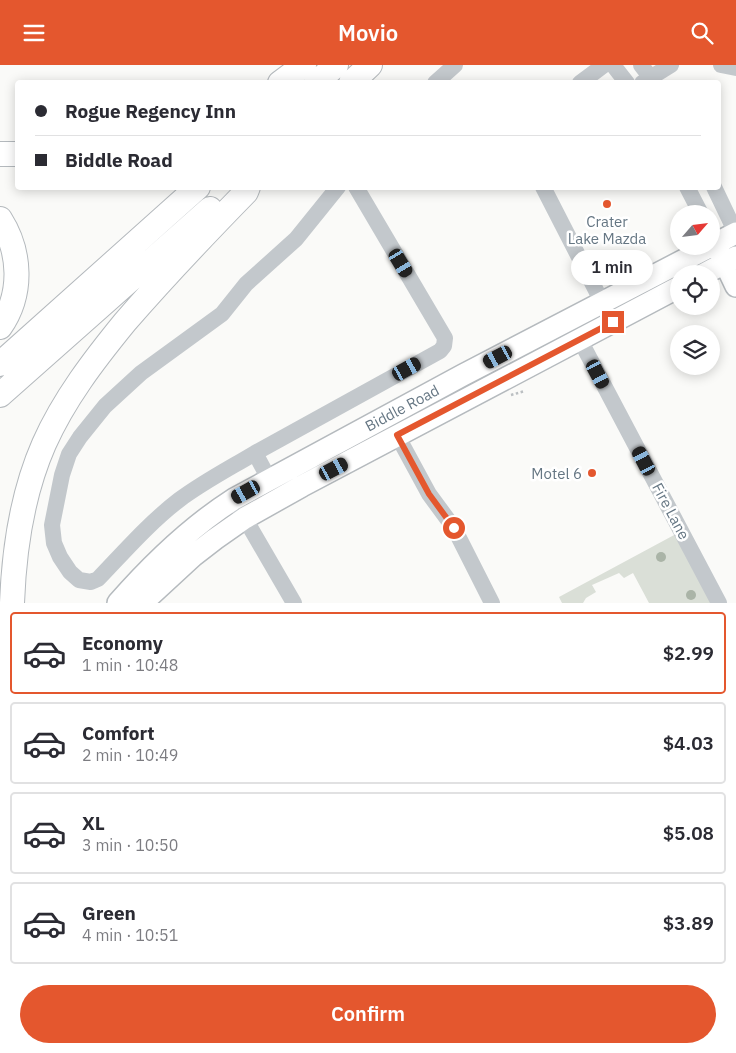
<!DOCTYPE html>
<html lang="en">
<head>
<meta charset="utf-8">
<style>
  body { margin:0; font-family:"IBM Plex Sans",sans-serif; background:#f2f2f3; color:#2b2b33; height:100vh; display:flex; flex-direction:column; font-size:19px; white-space:nowrap }
  * { box-sizing:border-box; margin:0 }
  p { font-size:16px; color:#7c7c81 }
  .icon { flex:none; width:28px; height:28px; fill:none; stroke:currentColor; stroke-width:2; stroke-linecap:round; stroke-linejoin:round }
  .map { position:relative; height:538px; overflow:hidden }
  .panel { display:flex; flex-direction:column; background:#fff; flex:1 }
  .panel>* { flex:none }
  .hud { position:absolute; left:15px; top:15px; width:706px; height:110px; border-radius:5px; box-shadow:0 2px 12px #0003; display:grid; align-content:center; height:110px; padding:0 20px; background:#fff }
  .needle { width:32px; rotate:62deg }
  .fabs { position:absolute; left:670px; top:140px; display:grid; gap:10px }
  .fabs a { display:grid; place-items:center; width:50px; height:50px; border-radius:50%; background:#fff; box-shadow:0 2px 12px #0003; font-size:25px }
  .end { position:absolute; width:22px; height:22px; margin:-11px; border:6px solid #e4572e; background:#fff; box-shadow:0 0 0 2px #fff }
  .from { border-radius:50% }
  .bubble { position:absolute; height:35px; border-radius:18px; background:#fff; box-shadow:0 2px 12px #0003; font-size:16px; font-weight:600; line-height:35px; text-align:center }
  .car { position:absolute; width:15px; height:30px; margin:-15px -8px; border-radius:6px; box-shadow:0 0 4px 1px #0007; background:linear-gradient(#222 24%,#8ab4d8 0 40%,#222 0 76%,#8ab4d8 0 86%,#222 0) }
  .hud b { display:flex; align-items:center; gap:18px; height:48px; font-size:19px }
  .hud b+b { border-top:1px solid #e1e1e2 }
  .hud i { width:12px; height:12px; background:#2b2b33 }
  ul { padding:9px 0 0; list-style:none }
  li { display:flex; align-items:center; gap:15px; height:82px; margin:0 10px 8px; padding:0 10px; border:2px solid #e1e1e2; border-radius:5px }
  li div { flex:1 }
  li b { display:block; font-size:19px }
  li em { font-style:normal; font-weight:600 }
  li.selected { border-color:#e4572e }
  li>.icon { width:45px; height:45px; stroke-width:1.5 }
  .button { display:flex; gap:10px; margin-top:auto; padding:10px 20px }
  .button a { flex:1; height:58px; border-radius:30px; background:#e4572e; color:#fff; font-size:20px; font-weight:600; line-height:58px; text-align:center }
  header { display:flex; justify-content:space-between; align-items:center; height:65px; padding:0 20px; background:#e4572e; color:#fff; font-size:22px; font-weight:600 }
  .map>svg:first-child { display:block }
  .green { fill:#dadfd7 }
  .lines { fill:none; stroke-linecap:round; stroke-linejoin:round }
  .major-casing { stroke:#b5babe; stroke-width:24 }
  .highway-casing { stroke:#b4b9bd; stroke-width:26 }
  .path { stroke:#bbbfc2; stroke-width:2.5; stroke-dasharray:2.5 2.5; stroke-linecap:butt }
  .minor { stroke:#c3c8cc; stroke-width:16 }
  .major { stroke:#fff; stroke-width:21 }
  .highway { stroke:#fff; stroke-width:24 }
  .tree { fill:#aab4a7 }
  .route { stroke:#e4572e; stroke-width:6 }
  .poi-dot { fill:#e4572e; stroke:#fff; stroke-width:2 }
  .labels { text-anchor:middle; dominant-baseline:central; stroke-width:5; stroke-linejoin:round; paint-order:stroke }
  .poi-label { font-size:15px; fill:#657683; stroke:#fff }
  .street-label { font-size:15px; fill:#657683; stroke:#fff }
</style>
</head>
<body>
<header><svg class="icon" aria-label="menu" viewBox="0 0 24 24"><path d="M4 6h16M4 12h16M4 18h16"/></svg>Movio<svg class="icon" aria-label="search" viewBox="0 0 24 24"><circle cx="10" cy="10" r="6"/><path d="M15 15l6 6"/></svg></header>
<div class="map">
<svg width="736" height="538" viewBox="0 0 736 538">
  <rect width="100%" height="100%" fill="#fafaf8"/>
  <path class="green" d="M676 469 712 538H649L633 508 624 513 619 508 592 520 596 527 586 533 583 538H562L559 532Z"/>
  <g class="lines">
    <defs>
      <path id="major" d="M716 179 736 221
        M711 181 736 168
        M704 209 736 192
        M118 538C153 498 189 463 234 434L463 310 711 181
        M142 538 193 491 215 474 245 453 302 421 679 222"/>
      <path id="highway" d="M280 18 304 0
        M316 18 336 0
        M351 18 370 0
        M0 89H18
        M0 154C21 187 23 229 0 262
        M0 299 198 122
        M0 330 210 144
        M12 538C14 484 22 429 44 379 64 334 94 295 125 257 164 212 205 169 246 127L248 122"/>
    </defs>
    <use href="#major" class="major-casing"/>
    <use href="#highway" class="highway-casing"/>
    <path class="path" d="M511 330 525 326"/>
    <path class="minor" d="M613 0 627 18
      M641 0 655 18
      M721 0 736 3
      M435 18 455 0
      M580 18 604 0
      M642 18 671 0
      M543 122 602 237
      M687 122 701 149
      M714 122 736 168
      M580 275 719 538
      M397 370 429 429 454 463 492 538
      M255 388C230 403 203 417 179 435 149 458 124 487 98 514L91 517 79 515 70 507 60 492 54 478 52 460 62 410 69 389 80 372 105 341 141 308 222 249 246 219 296 174 338 122
      M269 414 255 388 440 286 444 281 445 273 356 122
      M240 445 294 538"/>
    <use href="#major" class="major"/>
    <use href="#highway" class="highway"/>
  </g>
  <g class="tree">
    <circle cx="661" cy="492" r="5"/>
    <circle cx="691" cy="530" r="5"/>
  </g>
  <g class="lines">
    <path class="route" d="M454 463 429 429 397 370 613 257"/>
  </g>
  <g class="poi-dot">
    <circle cx="607" cy="139" r="5"/>
    <circle cx="592" cy="408" r="5"/>
  </g>
  <g class="labels">
    <g class="poi-label">
      <text x="607" y="156">Crater<tspan x="607" dy="17">Lake Mazda</tspan></text>
      <text x="582" y="408" text-anchor="end">Motel 6</text>
    </g>
    <g class="street-label">
      <text transform="translate(402 343) rotate(-28)">Biddle Road</text>
      <text transform="translate(671 446) rotate(62)">Fire Lane</text>
    </g>
  </g>
</svg>
<div class="fabs">
<a><svg class="needle" viewBox="-14 -14 28 28"><path d="M0-13l5 13h-10z" fill="#e53935"/><path d="M0 13l5-13h-10z" fill="#7c7c81"/></svg></a>
<a><svg class="icon" aria-label="locate" viewBox="0 0 24 24"><circle cx="12" cy="12" r="6"/><path d="M12 2v4M12 18v4M2 12h4M18 12h4"/></svg></a>
<a><svg class="icon" aria-label="layers" viewBox="0 0 24 24"><path d="M12 4l9 5-9 5-9-5zM3 14l9 5 9-5"/></svg></a>
</div>
<i class="end from" style="left:454px;top:463px"></i>
<i class="end" style="left:613px;top:257px"></i>
<div class="bubble" style="left:571px;top:185px;width:82px">1 min</div>
<i class="car" style="left:401px;top:198px;rotate:149deg"></i>
<i class="car" style="left:498px;top:292px;rotate:242deg"></i>
<i class="car" style="left:407px;top:304px;rotate:61deg"></i>
<i class="car" style="left:598px;top:309px;rotate:152deg"></i>
<i class="car" style="left:644px;top:396px;rotate:332deg"></i>
<i class="car" style="left:334px;top:404px;rotate:62deg"></i>
<i class="car" style="left:246px;top:427px;rotate:241deg"></i>
<div class="hud">
<b><i class="from"></i>Rogue Regency Inn</b>
<b><i></i>Biddle Road</b>
</div>
</div>
<section class="panel">
<ul>
<li class="selected"><svg class="icon" aria-label="car" viewBox="0 0 24 24"><path d="M5 17H2v-5l4-1 3-4h7l3 4 3 1v5h-3M9 17h6M6 11h13"/><circle cx="7" cy="17" r="2"/><circle cx="17" cy="17" r="2"/></svg><div><b>Economy</b><p>1 min · 10:48</p></div><em>$2.99</em></li>
<li><svg class="icon" aria-label="car" viewBox="0 0 24 24"><path d="M5 17H2v-5l4-1 3-4h7l3 4 3 1v5h-3M9 17h6M6 11h13"/><circle cx="7" cy="17" r="2"/><circle cx="17" cy="17" r="2"/></svg><div><b>Comfort</b><p>2 min · 10:49</p></div><em>$4.03</em></li>
<li><svg class="icon" aria-label="car" viewBox="0 0 24 24"><path d="M5 17H2v-5l4-1 3-4h7l3 4 3 1v5h-3M9 17h6M6 11h13"/><circle cx="7" cy="17" r="2"/><circle cx="17" cy="17" r="2"/></svg><div><b>XL</b><p>3 min · 10:50</p></div><em>$5.08</em></li>
<li><svg class="icon" aria-label="car" viewBox="0 0 24 24"><path d="M5 17H2v-5l4-1 3-4h7l3 4 3 1v5h-3M9 17h6M6 11h13"/><circle cx="7" cy="17" r="2"/><circle cx="17" cy="17" r="2"/></svg><div><b>Green</b><p>4 min · 10:51</p></div><em>$3.89</em></li>
</ul>
<div class="button"><a>Confirm</a></div>
</section>
</body>
</html>
